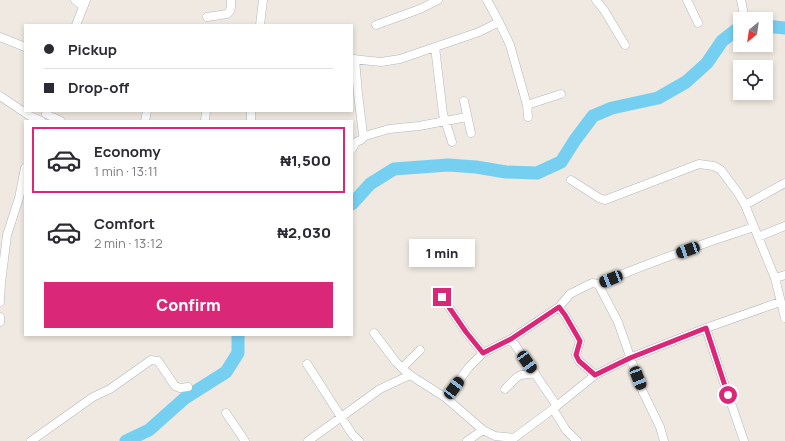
<!DOCTYPE html>
<html lang="en">
<head>
<meta charset="utf-8">
<style>
  body { margin:0; font-family:Manrope,sans-serif; background:#f2f2f3; color:#2b2b33; height:100vh; display:flex; flex-direction:column; font-size:15px; white-space:nowrap }
  * { box-sizing:border-box; margin:0 }
  p { font-size:13px; color:#7c7c81 }
  .icon { flex:none; width:22px; height:22px; fill:none; stroke:currentColor; stroke-width:2; stroke-linecap:round; stroke-linejoin:round }
  .map { position:relative; flex:1; overflow:hidden }
  .drawer { position:absolute; left:24px; top:120px; width:329px; height:216px; display:flex; flex-direction:column; background:#fff; border-radius:0px; box-shadow:0 2px 6px #0003 }
  .drawer>* { flex:none }
  .banner { position:absolute; left:24px; top:24px; width:329px; height:88px; border-radius:0px; box-shadow:0 2px 6px #0003; display:grid; align-content:center; height:88px; padding:0 20px; background:#fff }
  .needle { width:26px; rotate:209deg }
  .buttons { position:absolute; left:733px; top:12px; display:grid; gap:8px }
  .buttons a { display:grid; place-items:center; width:40px; height:40px; border-radius:0px; background:#fff; box-shadow:0 2px 6px #0003; font-size:20px }
  .end { position:absolute; width:18px; height:18px; margin:-9px; border:5px solid #db2777; background:#fff; box-shadow:0 0 0 2px #fff }
  .from { border-radius:50% }
  .bubble { position:absolute; height:28px; border-radius:0px; background:#fff; box-shadow:0 2px 6px #0003; font-size:13px; font-weight:800; line-height:28px; text-align:center }
  .car { position:absolute; width:12px; height:24px; margin:-12px -6px; border-radius:5px; box-shadow:0 0 3px 1px #0007; background:linear-gradient(#222 24%,#8ab4d8 0 40%,#222 0 76%,#8ab4d8 0 86%,#222 0) }
  .banner b { display:flex; align-items:center; gap:14px; height:38px; font-size:15px }
  .banner b+b { border-top:1px solid #e1e1e2 }
  .banner i { width:10px; height:10px; background:#2b2b33 }
  ul { padding:7px 0 0; list-style:none }
  li { display:flex; align-items:center; gap:12px; height:66px; margin:0 8px 6px; padding:0 12px; border:2px solid transparent; border-radius:0px }
  li div { flex:1 }
  li b { display:block; font-size:15px }
  li em { font-style:normal; font-weight:800 }
  li.current { border-color:#db2777 }
  li>.icon { width:36px; height:36px; stroke-width:1.5 }
  .button { display:flex; gap:8px; margin-top:auto; padding:8px 20px }
  .button a { flex:1; height:46px; border-radius:0px; background:#db2777; color:#fff; font-size:16px; font-weight:800; line-height:46px; text-align:center }
  .map>svg:first-child { display:block }
  .lines { fill:none; stroke-linecap:round; stroke-linejoin:round }
  .river { stroke:#75cff0; stroke-width:13 }
  .minor-casing { stroke:#b4b7c1; stroke-width:9 }
  .minor { stroke:#fff; stroke-width:8 }
  .route { stroke:#db2777; stroke-width:5 }
</style>
</head>
<body>
<div class="map">
<svg width="785" height="441" viewBox="0 0 785 441">
  <rect width="100%" height="100%" fill="#efe9e1"/>
  <g class="lines">
    <path class="river" d="M766 26 785 28
      M352 204 370 184 394 169 448 165 476 167 506 172 537 173 561 162 575 140 593 116 612 108 658 98 686 82 707 63 722 41 740 27
      M126 441 149 430 185 398 226 372 238 353V335"/>
    <defs>
      <path id="minor" d="M75 0 83 6
        M487 0 499 22 510 45 527 105 528 117
        M596 0 604 10 625 45
        M687 0 698 23
        M741 0 744 15
        M207 17 227 14C232 11 231 5 231 0
        M76 25 86 0
        M260 25 263 0
        M376 25 420 9 438 0
        M0 37 25 47
        M435 47 443 114 452 142
        M352 59 381 62 400 59 479 32 499 22
        M355 59 358 94 363 134 365 136
        M0 96 30 116 41 121
        M464 101 471 133
        M527 105 561 94
        M251 111V121
        M46 114 61 121
        M145 121 147 111
        M205 121 206 111
        M352 149 356 142 361 140 365 136 389 129 419 126 467 117
        M571 180 599 198 605 200 699 164 714 166 721 170 738 193 745 205 775 278 785 318
        M745 205 785 183
        M758 237 785 226
        M775 278 785 275
        M598 284 618 322 641 388 660 427 664 441
        M442 297 466 332 483 353
        M0 302 1 283 7 235 19 198 25 168
        M559 307 565 315 580 341 576 355 579 361 595 375
        M0 317V322
        M706 328 720 371 744 441
        M374 333 396 362 402 368 410 375 446 398 483 430 495 436 514 438 553 409 595 375 630 358 706 328 780 302
        M511 339 557 406
        M307 364 352 434 359 441
        M402 368 420 350
        M505 389 517 377 521 375 535 373
        M446 398 469 367 483 353 511 339 559 307 570 294 592 283 598 284C649 263 701 244 754 227
        M553 409 566 430 577 441
        M226 413 245 441
        M31 441 93 397 110 389 151 360 158 361 175 386 180 388 188 387
        M308 441 380 389 410 375
        M467 441 483 430"/>
    </defs>
    <use href="#minor" class="minor-casing"/>
    <use href="#minor" class="minor"/>
  </g>
  <g class="lines">
    <path class="route" d="M442 297 466 332 483 353 511 339 559 307 565 315 580 341 576 355 579 361 595 375 630 358 706 328 728 395"/>
  </g>
</svg>
<div class="buttons">
<a><svg class="needle" viewBox="-14 -14 28 28"><path d="M0-13l5 13h-10z" fill="#e53935"/><path d="M0 13l5-13h-10z" fill="#7c7c81"/></svg></a>
<a><svg class="icon" aria-label="locate" viewBox="0 0 24 24"><circle cx="12" cy="12" r="6"/><path d="M12 2v4M12 18v4M2 12h4M18 12h4"/></svg></a>
</div>
<i class="end from" style="left:728px;top:395px"></i>
<i class="end" style="left:442px;top:297px"></i>
<div class="bubble" style="left:409px;top:239px;width:66px">1 min</div>
<i class="car" style="left:688px;top:250px;rotate:250deg"></i>
<i class="car" style="left:611px;top:279px;rotate:248deg"></i>
<i class="car" style="left:527px;top:362px;rotate:145deg"></i>
<i class="car" style="left:638px;top:378px;rotate:159deg"></i>
<i class="car" style="left:454px;top:388px;rotate:37deg"></i>
<div class="banner">
<b><i class="from"></i>Pickup</b>
<b><i></i>Drop-off</b>
</div>
<section class="drawer">
<ul>
<li class="current"><svg class="icon" aria-label="car" viewBox="0 0 24 24"><path d="M5 17H2v-5l4-1 3-4h7l3 4 3 1v5h-3M9 17h6M6 11h13"/><circle cx="7" cy="17" r="2"/><circle cx="17" cy="17" r="2"/></svg><div><b>Economy</b><p>1 min · 13:11</p></div><em>₦1,500</em></li>
<li><svg class="icon" aria-label="car" viewBox="0 0 24 24"><path d="M5 17H2v-5l4-1 3-4h7l3 4 3 1v5h-3M9 17h6M6 11h13"/><circle cx="7" cy="17" r="2"/><circle cx="17" cy="17" r="2"/></svg><div><b>Comfort</b><p>2 min · 13:12</p></div><em>₦2,030</em></li>
</ul>
<div class="button"><a>Confirm</a></div>
</section>
</div>
</body>
</html>
